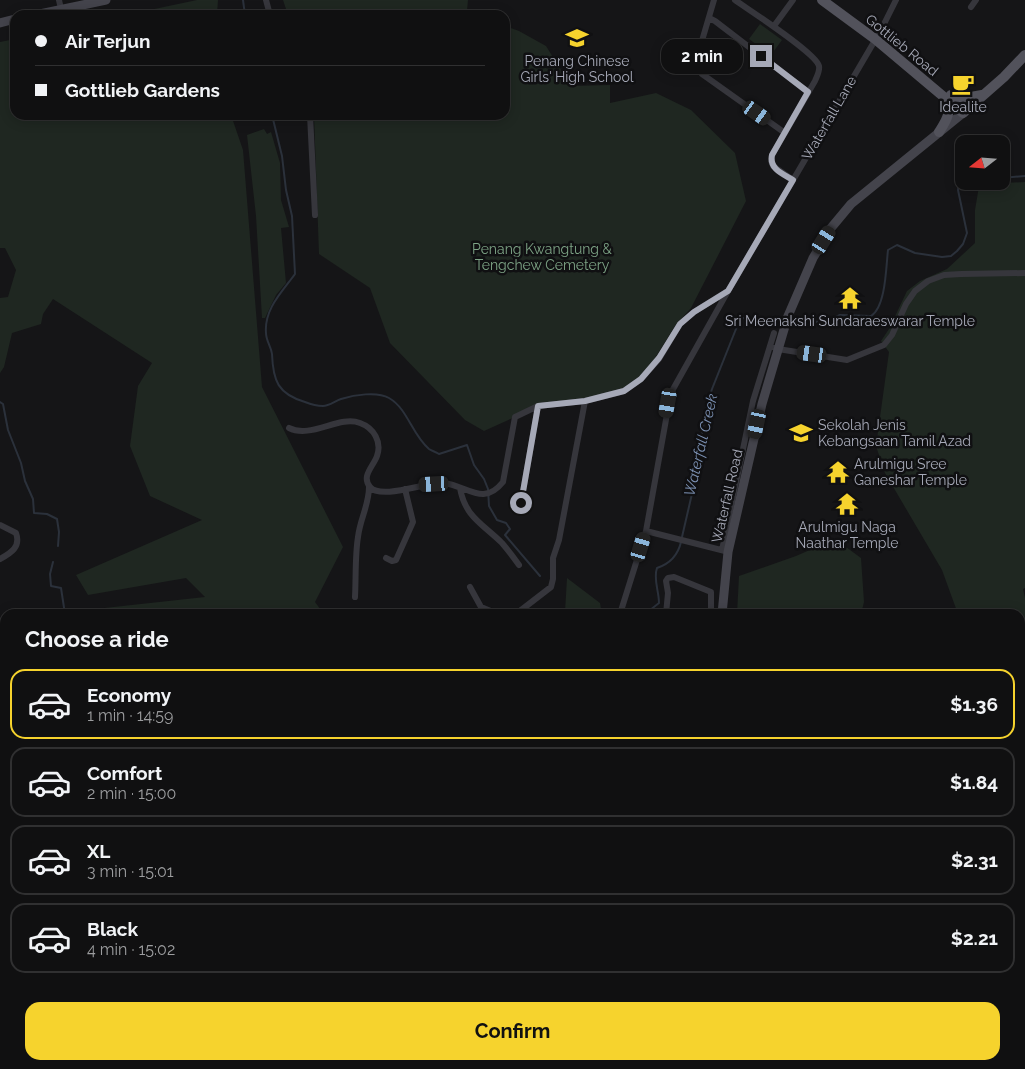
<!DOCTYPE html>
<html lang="en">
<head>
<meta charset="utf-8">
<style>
  body { margin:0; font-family:Raleway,sans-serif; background:#1e1e1f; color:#f1f3f6; height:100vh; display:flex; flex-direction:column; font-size:19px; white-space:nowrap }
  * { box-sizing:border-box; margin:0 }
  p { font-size:16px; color:#9c9d9f }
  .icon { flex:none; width:28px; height:28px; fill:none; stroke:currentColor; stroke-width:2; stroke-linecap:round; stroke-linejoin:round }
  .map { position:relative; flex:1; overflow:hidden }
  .side { position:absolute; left:0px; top:609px; width:1025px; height:461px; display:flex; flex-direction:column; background:#101011; border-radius:15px 15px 0 0; box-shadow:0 2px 12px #0003,0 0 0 1px #303031 }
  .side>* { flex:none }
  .banner { position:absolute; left:10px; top:10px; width:500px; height:110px; border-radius:15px; box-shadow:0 2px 12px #0003,0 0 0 1px #303031; display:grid; align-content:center; height:110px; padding:0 25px; background:#101011 }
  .needle { width:32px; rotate:253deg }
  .fabs { position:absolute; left:955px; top:135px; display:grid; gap:10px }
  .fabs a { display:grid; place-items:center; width:55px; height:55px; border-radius:10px; background:#101011; box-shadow:0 2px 12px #0003,0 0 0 1px #303031; font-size:25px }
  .end { position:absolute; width:22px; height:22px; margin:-11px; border:6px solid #a6a9b7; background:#111; box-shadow:0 0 0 2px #111 }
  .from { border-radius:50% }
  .bubble { position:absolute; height:35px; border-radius:15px; background:#101011; box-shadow:0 2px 12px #0003,0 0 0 1px #303031; font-size:16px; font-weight:700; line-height:35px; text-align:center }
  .car { position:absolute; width:15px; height:30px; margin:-15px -8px; border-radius:6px; box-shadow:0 0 4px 1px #0007; background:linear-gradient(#222 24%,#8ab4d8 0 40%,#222 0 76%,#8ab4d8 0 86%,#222 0) }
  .banner b { display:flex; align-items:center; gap:18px; height:48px; font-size:19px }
  .banner b+b { border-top:1px solid #303031 }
  .banner i { width:12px; height:12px; background:#f1f3f6 }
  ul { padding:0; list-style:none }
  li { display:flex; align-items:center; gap:15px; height:70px; margin:0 10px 8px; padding:0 15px; border:2px solid #303031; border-radius:15px }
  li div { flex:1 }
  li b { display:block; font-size:19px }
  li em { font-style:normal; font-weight:700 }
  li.on { border-color:#f6d32d }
  li>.icon { width:45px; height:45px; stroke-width:1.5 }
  h2 { padding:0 25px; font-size:22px; line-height:60px }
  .cta { display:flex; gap:10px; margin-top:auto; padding:10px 25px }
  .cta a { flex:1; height:58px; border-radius:15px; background:#f6d32d; color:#111; font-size:20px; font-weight:700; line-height:58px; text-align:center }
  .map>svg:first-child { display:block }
  .green { fill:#1f2721 }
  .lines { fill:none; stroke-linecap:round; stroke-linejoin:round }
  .stream { stroke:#2b313b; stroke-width:2 }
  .street { stroke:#36363c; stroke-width:6 }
  .secondary { stroke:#44444c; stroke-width:9 }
  .primary { stroke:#52525b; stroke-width:10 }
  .route { stroke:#a6a9b7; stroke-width:6 }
  .labels { text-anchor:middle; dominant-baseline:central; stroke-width:5; stroke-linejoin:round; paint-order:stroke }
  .street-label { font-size:14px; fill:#a6a9b7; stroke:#101012 }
  .poi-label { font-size:14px; fill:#a6a9b7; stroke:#101012 }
  .park-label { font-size:14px; fill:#7da385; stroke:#101012 }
  .water-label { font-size:15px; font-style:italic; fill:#7c91b3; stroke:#101012 }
</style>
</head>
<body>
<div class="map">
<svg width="1025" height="1069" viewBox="0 0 1025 1069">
  <rect width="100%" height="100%" fill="#151517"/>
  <path class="green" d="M197 0H218L217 15H126Z
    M283 0H468L467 11 477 15H288Z
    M760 24 782 40 771 55 749 39Z
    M505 26 519 31 546 46 571 86 610 85V103L656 93 691 110 735 153 746 201 691 308 675 326 647 371 628 390 590 402 541 405 484 431 465 420 390 343 370 288 319 254 314 115H505Z
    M15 39V115H231L243 150 262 387 343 547 315 602 324 614H72L77 611 205 597 186 578 88 595 76 575 202 520 150 496 130 446 138 386 152 363 53 299 43 314 41 324 12 333 4 367 0 373V298L8 297 16 270 5 248H0V42Z
    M264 129 267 134 271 132 280 163 281 200 289 227 281 228 286 283 276 295 265 318H262L256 216 247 135Z
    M1025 182V588L1023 589 1025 598V1069H703L702 1065H1020V614H958L942 570 885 473 876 446 889 352 881 341 889 329 907 291 920 281 947 269 975 243V210L979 186 984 184Z
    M835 539 861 558 864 602 861 614H737L739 576 796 556Z
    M567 578 600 603 602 614H562L565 612Z
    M5 713V1065H617L615 1069H0V717Z"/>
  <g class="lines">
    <path class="stream" d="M243 0 245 15
      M272 115 282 156 286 190 292 216 295 274C282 292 264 309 266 333 266 341 271 346 272 354 273 381 278 394 305 402 310 404 318 406 323 406 329 406 335 401 341 399 354 395 377 391 389 398 408 409 412 435 429 449 432 451 436 452 439 454L467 445 474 465 484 479 488 489 489 506 497 520 506 523 510 529 505 535 540 576
      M1001 178 1025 176
      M787 324 801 325 831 319 840 315 871 316C886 307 886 266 888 250L897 245 915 253 942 257 951 256 957 251 963 244 967 233 958 190 959 181 964 177
      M0 402 3 404 8 430 21 463 25 481 33 499 34 513 47 514 57 519 59 532 58 546
      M682 537 694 485 706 408 712 389 740 319 743 318 783 323
      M53 562 50 574 51 586 61 588 65 614
      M645 614 659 603C659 591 653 579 657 568 669 564 678 555 681 542
      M469 1069 471 1065"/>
    <path class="street" d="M59 0 61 9
      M266 0 270 15
      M714 0 696 61 697 68 702 74 785 133
      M735 0C749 10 816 53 819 66 820 71 817 76 815 81L772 155 771 161 773 166 793 180
      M971 7 976 0
      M709 18 715 21 808 92
      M774 26 793 0
      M310 115 315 215
      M770 346 778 349 847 360 884 345 892 335 906 304 915 291 928 281 944 275 961 274 1025 273
      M289 428C311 439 339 415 360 423 374 428 382 442 377 456 373 467 361 476 370 487 380 499 419 485 433 484 436 484 441 483 444 483 468 486 483 507 503 482L515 417 538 406 585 401 624 391 641 379 659 359 680 324 694 312 726 292
      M460 488C465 517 483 524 502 543 508 550 514 558 519 565
      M521 503 538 406
      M0 525 16 533C21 547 11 553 0 559
      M646 531 725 551
      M722 550 753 401 774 333
      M386 558 392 561 396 560 413 522 405 489
      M470 587 481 607 498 614
      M355 597C356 578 355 555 358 537 360 519 369 505 369 487
      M516 614 551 587 553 579V558L559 540 585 401
      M620 614 646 531 669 403 672 391 728 291 881 30 896 0
      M666 614 668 593 666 581 668 578 674 577 711 592V614
      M0 622 5 618"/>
    <path class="secondary" d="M35 15 106 0
      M0 23 15 19
      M722 614 728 552 762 404 788 316 813 258 831 228 851 204 963 113
      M635 1069 638 1065"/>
    <path class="primary" d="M822 0 875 39 963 113 1004 77 1025 55
      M951 95 965 98 982 95
      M939 132C946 121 953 112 944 99"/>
  </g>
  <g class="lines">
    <path class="route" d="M521 503 538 406 585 401 624 391 641 379 659 358 680 324 694 312 728 291 793 180C783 174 769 169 772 155L808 92 761 56"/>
  </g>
  <defs>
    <symbol id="school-bare" viewBox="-9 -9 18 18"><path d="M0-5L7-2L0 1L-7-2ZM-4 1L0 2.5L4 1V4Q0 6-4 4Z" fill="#f6d32d" stroke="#101012" stroke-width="2.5" paint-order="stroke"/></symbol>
    <symbol id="cafe-bare" viewBox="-9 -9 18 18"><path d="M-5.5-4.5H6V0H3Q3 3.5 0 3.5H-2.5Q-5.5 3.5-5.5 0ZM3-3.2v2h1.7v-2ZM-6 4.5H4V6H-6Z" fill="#f6d32d" stroke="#101012" stroke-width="2.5" paint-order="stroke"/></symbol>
    <symbol id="temple-bare" viewBox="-9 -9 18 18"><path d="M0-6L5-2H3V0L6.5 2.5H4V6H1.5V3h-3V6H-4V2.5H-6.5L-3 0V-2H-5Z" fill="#f6d32d" stroke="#101012" stroke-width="2.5" paint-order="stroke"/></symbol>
  </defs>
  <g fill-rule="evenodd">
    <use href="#school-bare" x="561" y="22" width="32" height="32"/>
    <use href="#cafe-bare" x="947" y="68" width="32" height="32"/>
    <use href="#temple-bare" x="834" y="282" width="32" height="32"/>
    <use href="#school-bare" x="785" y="417" width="32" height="32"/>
    <use href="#temple-bare" x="822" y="456" width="32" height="32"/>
    <use href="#temple-bare" x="831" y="488" width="32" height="32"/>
  </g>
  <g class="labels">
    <g class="street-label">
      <text transform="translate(902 45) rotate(39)">Gottlieb Road</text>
      <text transform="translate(829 118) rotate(-60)">Waterfall Lane</text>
      <text transform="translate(727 496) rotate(-77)">Waterfall Road</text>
    </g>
    <g class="poi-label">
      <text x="577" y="61">Penang Chinese<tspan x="577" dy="16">Girls' High School</tspan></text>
      <text x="963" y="107">Idealite</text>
      <text x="850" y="321">Sri Meenakshi Sundaraeswarar Temple</text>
      <text x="818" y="425" text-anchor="start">Sekolah Jenis<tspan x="818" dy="16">Kebangsaan Tamil Azad</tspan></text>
      <text x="854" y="464" text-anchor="start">Arulmigu Sree<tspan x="854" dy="16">Ganeshar Temple</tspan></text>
      <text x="847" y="527">Arulmigu Naga<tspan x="847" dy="16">Naathar Temple</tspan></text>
    </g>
    <g class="park-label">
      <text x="542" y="249">Penang Kwangtung &amp;<tspan x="542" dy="16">Tengchew Cemetery</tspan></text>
    </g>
    <g class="water-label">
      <text transform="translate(701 445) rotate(-77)">Waterfall Creek</text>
    </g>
  </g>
</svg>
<div class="fabs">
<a><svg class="needle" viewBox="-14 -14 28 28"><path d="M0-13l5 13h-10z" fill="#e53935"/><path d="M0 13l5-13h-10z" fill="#9c9d9f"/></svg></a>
</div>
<i class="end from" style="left:521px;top:503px"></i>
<i class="end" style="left:761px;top:56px"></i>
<div class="bubble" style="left:661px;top:39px;width:82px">2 min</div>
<i class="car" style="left:757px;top:113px;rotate:125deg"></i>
<i class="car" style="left:824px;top:240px;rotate:32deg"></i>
<i class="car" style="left:812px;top:354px;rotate:278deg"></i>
<i class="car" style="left:668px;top:403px;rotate:190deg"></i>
<i class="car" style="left:757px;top:424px;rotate:192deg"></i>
<i class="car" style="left:434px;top:484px;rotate:267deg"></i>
<i class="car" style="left:641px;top:547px;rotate:17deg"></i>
<div class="banner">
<b><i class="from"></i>Air Terjun</b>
<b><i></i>Gottlieb Gardens</b>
</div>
<section class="side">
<h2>Choose a ride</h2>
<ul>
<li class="on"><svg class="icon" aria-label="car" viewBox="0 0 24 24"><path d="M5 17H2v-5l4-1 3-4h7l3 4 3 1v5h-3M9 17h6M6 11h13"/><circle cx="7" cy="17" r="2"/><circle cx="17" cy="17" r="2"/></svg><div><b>Economy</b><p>1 min · 14:59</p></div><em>$1.36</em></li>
<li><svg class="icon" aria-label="car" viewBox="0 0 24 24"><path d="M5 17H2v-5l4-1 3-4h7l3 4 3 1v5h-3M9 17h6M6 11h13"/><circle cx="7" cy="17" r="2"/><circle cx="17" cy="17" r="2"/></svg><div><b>Comfort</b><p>2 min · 15:00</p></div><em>$1.84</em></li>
<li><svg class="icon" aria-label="car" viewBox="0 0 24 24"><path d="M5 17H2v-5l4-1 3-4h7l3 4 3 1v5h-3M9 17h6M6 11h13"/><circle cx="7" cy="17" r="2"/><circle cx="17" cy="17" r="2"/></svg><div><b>XL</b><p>3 min · 15:01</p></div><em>$2.31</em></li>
<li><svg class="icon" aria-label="car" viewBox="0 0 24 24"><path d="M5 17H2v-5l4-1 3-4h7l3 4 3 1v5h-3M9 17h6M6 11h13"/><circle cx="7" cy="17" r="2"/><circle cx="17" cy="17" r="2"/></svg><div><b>Black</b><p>4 min · 15:02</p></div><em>$2.21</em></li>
</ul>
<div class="cta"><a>Confirm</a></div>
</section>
</div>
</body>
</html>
